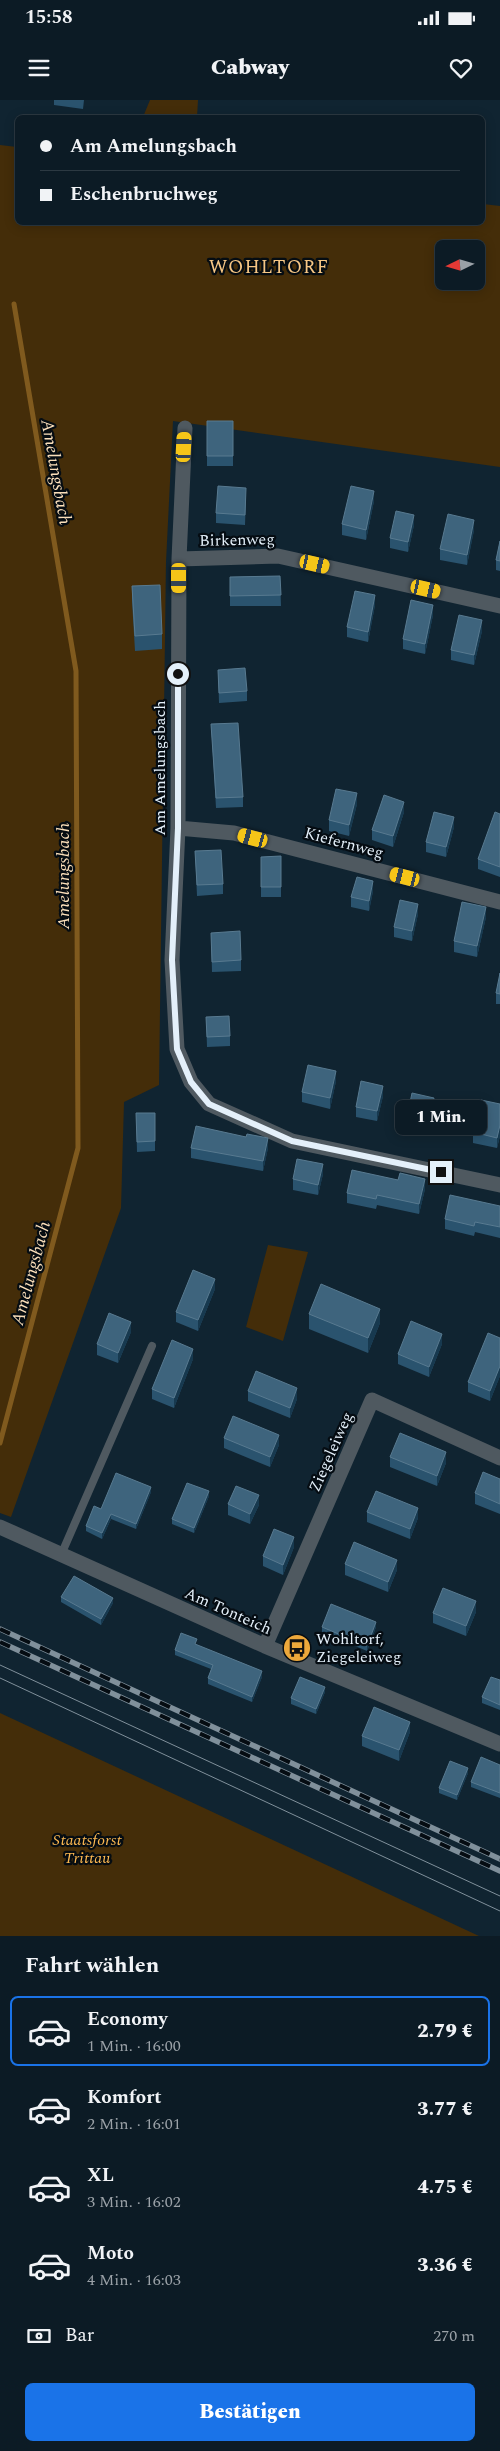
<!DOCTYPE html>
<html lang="de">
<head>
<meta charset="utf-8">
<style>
  body { margin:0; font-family:Spectral,serif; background:#15242d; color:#f1f3f6; height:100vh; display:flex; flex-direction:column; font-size:19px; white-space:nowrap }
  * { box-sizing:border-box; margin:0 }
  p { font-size:16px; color:#9aa1a7 }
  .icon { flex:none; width:28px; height:28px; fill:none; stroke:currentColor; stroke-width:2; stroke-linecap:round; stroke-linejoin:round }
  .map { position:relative; height:1836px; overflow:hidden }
  .details { display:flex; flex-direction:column; background:#0c1b25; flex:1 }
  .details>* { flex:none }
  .guide { position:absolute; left:15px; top:15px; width:470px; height:110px; border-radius:8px; box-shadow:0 2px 12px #0003,0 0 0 1px #2c3942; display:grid; align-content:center; height:110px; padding:0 25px; background:#0c1b25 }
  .needle { width:32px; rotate:265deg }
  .buttons { position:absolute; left:435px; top:140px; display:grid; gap:10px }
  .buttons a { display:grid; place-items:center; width:50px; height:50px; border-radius:8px; background:#0c1b25; box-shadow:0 2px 12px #0003,0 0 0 1px #2c3942; font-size:25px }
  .end { position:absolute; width:22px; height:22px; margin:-11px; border:6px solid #e4f0fa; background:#111; box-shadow:0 0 0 2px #111 }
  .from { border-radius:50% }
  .bubble { position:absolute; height:35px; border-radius:8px; background:#0c1b25; box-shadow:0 2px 12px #0003,0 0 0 1px #2c3942; font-size:16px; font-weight:800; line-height:35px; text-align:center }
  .car { position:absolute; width:15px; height:30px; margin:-15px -8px; border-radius:6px; box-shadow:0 0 4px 1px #0007; background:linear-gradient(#f5c518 24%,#345 0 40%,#f5c518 0 76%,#345 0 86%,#f5c518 0) }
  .guide b { display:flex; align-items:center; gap:18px; height:48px; font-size:19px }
  .guide b+b { border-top:1px solid #2c3942 }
  .guide i { width:12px; height:12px; background:#f1f3f6 }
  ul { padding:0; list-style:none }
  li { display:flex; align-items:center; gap:15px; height:70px; margin:0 10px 8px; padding:0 15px; border:2px solid transparent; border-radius:8px }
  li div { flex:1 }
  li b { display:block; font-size:19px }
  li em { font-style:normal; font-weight:800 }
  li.current { border-color:#1a73e8 }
  li>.icon { width:45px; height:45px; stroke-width:1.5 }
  h2 { padding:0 25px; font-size:22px; line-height:60px }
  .pay { display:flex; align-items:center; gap:12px; height:55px; padding:0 25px; font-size:19px }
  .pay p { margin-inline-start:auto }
  .cta { display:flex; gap:10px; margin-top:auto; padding:10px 25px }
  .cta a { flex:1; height:58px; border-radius:8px; background:#1a73e8; color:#fff; font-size:20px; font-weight:800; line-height:58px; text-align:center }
  .status { display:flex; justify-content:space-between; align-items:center; height:35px; padding:0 25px; background:#0c1b25; direction:ltr }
  .status svg { height:14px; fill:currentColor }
  header { display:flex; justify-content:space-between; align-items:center; height:65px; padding:0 25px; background:#0c1b25; font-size:22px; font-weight:800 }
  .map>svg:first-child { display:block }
  .green { fill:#442d09; fill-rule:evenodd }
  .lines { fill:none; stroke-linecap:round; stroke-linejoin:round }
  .stream { stroke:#805a1e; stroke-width:5 }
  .service { stroke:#4f5960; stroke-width:8 }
  .minor { stroke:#4f5960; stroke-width:15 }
  .tram { stroke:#80909b; stroke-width:1 }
  .rail-casing { stroke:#80909b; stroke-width:5.5 }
  .rail { stroke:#050c12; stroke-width:4; stroke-dasharray:11; stroke-linecap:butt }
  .wall { fill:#2a536e }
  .shaded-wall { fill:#17394f }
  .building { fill:#3e647d; stroke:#587a90 }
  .route { stroke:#e4f0fa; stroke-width:6 }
  .labels { text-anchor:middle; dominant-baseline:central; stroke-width:4.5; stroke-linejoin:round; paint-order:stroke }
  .street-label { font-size:16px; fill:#e4f0fa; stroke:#050c12 }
  .poi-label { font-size:16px; fill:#e4f0fa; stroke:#050c12; text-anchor:start }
  .park-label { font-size:16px; font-style:italic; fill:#fdb951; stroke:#050c12 }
  .water-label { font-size:18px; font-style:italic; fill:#fbdfba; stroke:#050c12 }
  .quarter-label { font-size:19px; letter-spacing:1px; fill:#f7c785; stroke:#050c12 }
</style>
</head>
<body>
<div class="status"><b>15:58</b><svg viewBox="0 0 49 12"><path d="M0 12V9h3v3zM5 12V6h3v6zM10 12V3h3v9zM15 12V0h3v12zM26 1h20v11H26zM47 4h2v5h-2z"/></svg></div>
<header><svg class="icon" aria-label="menu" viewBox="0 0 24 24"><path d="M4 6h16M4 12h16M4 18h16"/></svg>Cabway<svg class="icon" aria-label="heart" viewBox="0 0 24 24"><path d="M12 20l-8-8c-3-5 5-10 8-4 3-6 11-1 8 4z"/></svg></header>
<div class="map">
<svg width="500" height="1836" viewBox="0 0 500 1836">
  <rect width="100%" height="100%" fill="#102431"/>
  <path class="green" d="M150 0H198L197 17H143Z
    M0 45 17 47 18 122H482L483 104 500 106V367L173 321 166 462 159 985 124 1002 121 1108 11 1417 0 1413ZM444 149H476V181H444Z
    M268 1145 308 1152 283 1241 246 1227Z
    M0 1613 479 1836H0Z"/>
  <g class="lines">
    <path class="stream" d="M0 1343 78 1048 76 571 14 204"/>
    <path class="service" d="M61 1455 152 1246"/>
    <path class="minor" d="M185 328 179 459 178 728 172 860 177 949 191 982 209 1004 292 1041 500 1085
      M179 459 278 456 500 506
      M178 728 234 733 500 802
      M0 1427 265 1546 500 1644
      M265 1546 372 1300 500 1358"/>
    <path class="tram" d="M0 1565 500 1796
      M0 1578 500 1811"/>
    <defs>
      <path id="rail" d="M0 1529 500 1759
        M0 1542 500 1771"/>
    </defs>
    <use href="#rail" class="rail-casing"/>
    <use href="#rail" class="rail"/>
  </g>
  <path class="wall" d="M54 0H84L83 9 54 5Z
    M207 321H233V366H207Z
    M246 398 245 425 216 423V413Z
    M374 401 366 440 342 435V424Z
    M414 425 408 452 390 448V438Z
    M474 430 467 465 440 460V449Z
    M500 441V471L496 470V460Z
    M280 476 281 506H230V477Z
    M132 486 162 534V549L135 551 132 501Z
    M375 505 368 542 347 537V527Z
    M433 515 425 554 403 549V539Z
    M482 531 474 565 451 560V550Z
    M218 570 247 591V601L219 603Z
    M211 624 243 697V707L216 708Z
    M357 704 349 736 329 731V720Z
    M404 712 393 747 372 740V730Z
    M500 714V777L478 769V759Z
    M454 727 446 757 426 752V742Z
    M195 751 223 784V794L197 796Z
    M281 756V797H261V757Z
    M373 791 369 811 351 807V797Z
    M418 814 412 841 394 837V827Z
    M486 817 477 857 454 852V841Z
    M211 833 241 860V871L212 872Z
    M500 873V904H496V893Z
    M206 917 230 936V946L207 947Z
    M336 981 330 1009 302 1002V992Z
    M383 996 377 1021 356 1017V1007Z
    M500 1004V1036L497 1048 473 1043V1032Z
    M434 1008 429 1032 407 1028V1017Z
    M136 1013 155 1041V1051L137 1052Z
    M191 1048H268L263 1071 191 1058Z
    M323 1074 318 1095 293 1090V1079Z
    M425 1089 419 1114 377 1105 376 1109 347 1103V1093Z
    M500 1106V1138L475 1132 474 1136 445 1129V1119Z
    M215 1189 198 1231 176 1222V1212Z
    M309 1214 380 1223 368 1253 309 1229Z
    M131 1232 118 1263 97 1255V1244Z
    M500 1238V1276L490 1301 468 1292V1282Z
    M442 1244 429 1277 398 1264V1254Z
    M193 1259 174 1308 152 1299V1289Z
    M248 1291 297 1299 290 1318 248 1301Z
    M224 1338 279 1345 270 1367 224 1348Z
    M390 1357 446 1363 437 1386 390 1367Z
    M500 1379V1414L475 1404V1393Z
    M151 1392 136 1429 111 1419 102 1439 86 1431V1426L101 1409Z
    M209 1396 194 1433 172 1424V1419Z
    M228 1404 259 1405 250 1424 228 1415Z
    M367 1412 418 1418 410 1439 367 1422Z
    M294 1447 283 1475 263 1466V1456Z
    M345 1464 397 1470 388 1492 345 1475Z
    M61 1497 113 1503 101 1525 61 1502Z
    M476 1512 466 1536 433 1523V1513Z
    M322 1527H376L367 1551 322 1532Z
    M197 1545 262 1577 252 1602 208 1584V1578L211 1569 175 1555V1550Z
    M500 1580V1610L482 1603V1597Z
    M325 1592 316 1614 291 1604V1598Z
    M410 1632 399 1661 362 1646V1636Z
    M500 1665V1698L471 1687V1682Z
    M468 1673 457 1700 439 1693V1688Z"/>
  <path class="shaded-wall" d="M374 391V401L366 440V430Z
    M414 415V425L408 452V442Z
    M474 420V430L467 465V455Z
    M375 495V505L368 542V532Z
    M433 505V515L425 554V544Z
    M482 520V531L474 565V555Z
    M357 693V704L349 736V725Z
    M404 702V712L393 747V736Z
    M454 717V727L446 757V747Z
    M373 781V791L369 811V801Z
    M418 804V814L412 841V831Z
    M486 807V817L477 857V846Z
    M336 971V981L330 1009V998Z
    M383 986V996L377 1021V1011Z
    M434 998V1008L429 1032V1022Z
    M500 1025V1036L497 1048V1038Z
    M268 1038V1048L263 1071V1061Z
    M323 1064V1074L318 1095V1085Z
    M425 1079V1089L419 1114V1104Z
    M215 1179V1189L198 1231V1220Z
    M380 1209V1223L368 1253V1238Z
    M131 1222V1232L118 1263V1253Z
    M442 1234V1244L429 1277V1267Z
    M193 1249V1259L174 1308V1298Z
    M500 1266V1276L490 1301V1291Z
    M297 1288V1299L290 1318V1308Z
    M279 1335V1345L270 1367V1357Z
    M446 1352V1363L437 1386V1376Z
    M151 1387V1392L136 1429V1424Z
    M209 1391V1396L194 1433V1428Z
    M259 1395V1405L250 1424V1414Z
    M418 1408V1418L410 1439V1429Z
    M111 1414V1419L102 1439V1433Z
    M294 1437V1447L283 1475V1465Z
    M397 1460V1470L388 1492V1482Z
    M113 1498V1503L101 1525V1519Z
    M476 1501V1512L466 1536V1526Z
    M376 1522V1527L367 1551V1546Z
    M262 1571V1577L252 1602V1597Z
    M325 1587V1592L316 1614V1609Z
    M410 1622V1632L399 1661V1650Z
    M468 1668V1673L457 1700V1695Z"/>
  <path class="building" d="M207 321H233V356H207Z
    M218 386 246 388 245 415 216 413Z
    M351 386 374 391 366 430 342 424Z
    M396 411 414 415 408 442 390 438Z
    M448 414 474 420 467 455 440 449Z
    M500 441V461L496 460Z
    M280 476 281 495 230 496V477Z
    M160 485 162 534 135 536 132 486Z
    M355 491 375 495 368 532 347 527Z
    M411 500 433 505 425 544 403 539Z
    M459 515 482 520 474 555 451 550Z
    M245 568 247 591 219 593 218 570Z
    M238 623 243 697 216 698 211 624Z
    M336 689 357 693 349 725 329 720Z
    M384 695 404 702 393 736 372 730Z
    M434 712 454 717 446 747 426 742Z
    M495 712 500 714V767L478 759Z
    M221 750 223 784 197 785 195 751Z
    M281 756V787H261V757Z
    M357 777 373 781 369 801 351 797Z
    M400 800 418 804 412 831 394 827Z
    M462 802 486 807 477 846 454 841Z
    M240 831 241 860 212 862 211 833Z
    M500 873V894L496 893Z
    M229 916 230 936 207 937 206 917Z
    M308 965 336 971 330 998 302 992Z
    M361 981 383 986 377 1011 356 1007Z
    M412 993 434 998 429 1022 407 1017Z
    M481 1000 500 1004V1025L497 1038 473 1032Z
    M136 1013H155V1041L137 1042Z
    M196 1026 246 1037 247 1034 268 1038 263 1061 191 1048Z
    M297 1059 323 1064 318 1085 293 1079Z
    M352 1070 398 1080 400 1073 425 1079 419 1104 377 1095 376 1099 347 1093Z
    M450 1095 500 1106V1127L475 1122 474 1126 445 1119Z
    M193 1170 215 1179 198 1220 176 1212Z
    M321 1184 380 1209 368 1238 309 1214Z
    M109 1213 131 1222 118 1253 97 1244Z
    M411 1221 442 1234 429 1267 398 1254Z
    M488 1233 500 1238V1266L490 1291 468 1282Z
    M172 1240 193 1249 174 1298 152 1289Z
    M256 1271 297 1288 290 1308 248 1291Z
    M233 1316 279 1335 270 1357 224 1338Z
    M400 1333 446 1352 437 1376 390 1357Z
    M483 1372 500 1379V1404L475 1393Z
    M116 1373 151 1387 136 1424 111 1414 102 1433 86 1426 94 1406 101 1409Z
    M187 1383 209 1391 194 1428 172 1419Z
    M236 1386 259 1395 250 1414 228 1404Z
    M376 1391 418 1408 410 1429 367 1412Z
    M274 1429 294 1437 283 1465 263 1456Z
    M354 1442 397 1460 388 1482 345 1464Z
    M74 1476 113 1498 101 1519 61 1497Z
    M443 1488 476 1501 466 1526 433 1513Z
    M331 1504 376 1522 367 1546 322 1527Z
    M181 1533 197 1539 195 1544 262 1571 252 1597 208 1578 213 1565 175 1550Z
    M300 1577 325 1587 316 1609 291 1598Z
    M491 1577 500 1580V1605L482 1597Z
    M374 1607 410 1622 399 1650 362 1636Z
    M481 1657 500 1665V1693L471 1682Z
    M450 1661 468 1668 457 1695 439 1688Z"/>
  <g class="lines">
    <path class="route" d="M178 574V728L172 860 177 949 191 982 209 1004 292 1041 441 1072"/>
  </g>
  <defs>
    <symbol id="bus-disc" viewBox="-11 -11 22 22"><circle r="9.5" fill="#eda83b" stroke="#050c12"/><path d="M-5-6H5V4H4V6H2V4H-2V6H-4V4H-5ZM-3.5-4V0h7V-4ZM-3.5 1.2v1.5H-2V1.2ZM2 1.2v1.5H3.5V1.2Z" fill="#111"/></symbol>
  </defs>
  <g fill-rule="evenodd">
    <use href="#bus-disc" x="281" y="1532" width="32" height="32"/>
  </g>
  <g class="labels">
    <g class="street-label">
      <text transform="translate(237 440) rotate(-1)">Birkenweg</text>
      <text transform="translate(160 668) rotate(-90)">Am Amelungsbach</text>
      <text transform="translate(344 743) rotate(15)">Kiefernweg</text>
      <text transform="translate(331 1352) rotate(-66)">Ziegeleiweg</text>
      <text transform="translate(228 1511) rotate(24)">Am Tonteich</text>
    </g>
    <g class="poi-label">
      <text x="316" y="1539">Wohltorf,<tspan x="316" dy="18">Ziegeleiweg</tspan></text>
    </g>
    <g class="park-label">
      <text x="87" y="1740">Staatsforst<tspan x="87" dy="18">Trittau</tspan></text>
    </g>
    <g class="water-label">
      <text transform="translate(56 372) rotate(80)">Amelungsbach</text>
      <text transform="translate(63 776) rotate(-90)">Amelungsbach</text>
      <text transform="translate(31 1173) rotate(-75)">Amelungsbach</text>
    </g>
    <g class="quarter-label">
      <text x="269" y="167">WOHLTORF</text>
    </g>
  </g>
</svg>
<div class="buttons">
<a><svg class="needle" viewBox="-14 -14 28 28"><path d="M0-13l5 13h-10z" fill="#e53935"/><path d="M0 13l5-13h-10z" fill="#9aa1a7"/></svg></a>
</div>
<i class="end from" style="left:178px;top:574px"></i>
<i class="end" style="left:441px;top:1072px"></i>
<div class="bubble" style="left:395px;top:1000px;width:92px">1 Min.</div>
<i class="car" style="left:184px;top:347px;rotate:3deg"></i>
<i class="car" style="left:315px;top:464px;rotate:103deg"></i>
<i class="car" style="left:179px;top:478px;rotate:180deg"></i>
<i class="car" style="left:426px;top:489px;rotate:103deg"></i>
<i class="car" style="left:253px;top:738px;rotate:285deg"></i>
<i class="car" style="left:405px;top:777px;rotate:284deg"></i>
<div class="guide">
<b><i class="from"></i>Am Amelungsbach</b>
<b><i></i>Eschenbruchweg</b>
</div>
</div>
<section class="details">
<h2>Fahrt wählen</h2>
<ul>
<li class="current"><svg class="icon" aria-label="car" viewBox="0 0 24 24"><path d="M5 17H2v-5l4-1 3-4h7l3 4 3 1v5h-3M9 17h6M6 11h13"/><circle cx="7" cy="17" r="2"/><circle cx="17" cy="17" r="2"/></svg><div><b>Economy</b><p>1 Min. · 16:00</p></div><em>2.79 €</em></li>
<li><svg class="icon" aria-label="car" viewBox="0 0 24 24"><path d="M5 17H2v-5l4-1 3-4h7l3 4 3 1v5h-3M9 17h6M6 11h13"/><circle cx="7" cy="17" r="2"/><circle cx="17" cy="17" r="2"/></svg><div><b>Komfort</b><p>2 Min. · 16:01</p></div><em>3.77 €</em></li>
<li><svg class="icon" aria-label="car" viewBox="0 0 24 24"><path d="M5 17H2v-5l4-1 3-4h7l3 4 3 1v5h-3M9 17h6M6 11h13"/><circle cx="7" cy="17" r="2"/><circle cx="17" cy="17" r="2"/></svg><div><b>XL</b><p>3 Min. · 16:02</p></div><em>4.75 €</em></li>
<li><svg class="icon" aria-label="car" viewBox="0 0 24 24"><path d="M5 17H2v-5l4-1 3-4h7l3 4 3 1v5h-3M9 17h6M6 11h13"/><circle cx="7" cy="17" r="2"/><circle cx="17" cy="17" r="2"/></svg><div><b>Moto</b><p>4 Min. · 16:03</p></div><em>3.36 €</em></li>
</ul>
<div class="pay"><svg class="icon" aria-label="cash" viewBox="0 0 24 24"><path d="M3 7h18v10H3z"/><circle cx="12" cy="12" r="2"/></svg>Bar<p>270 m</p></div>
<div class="cta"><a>Bestätigen</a></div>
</section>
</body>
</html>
